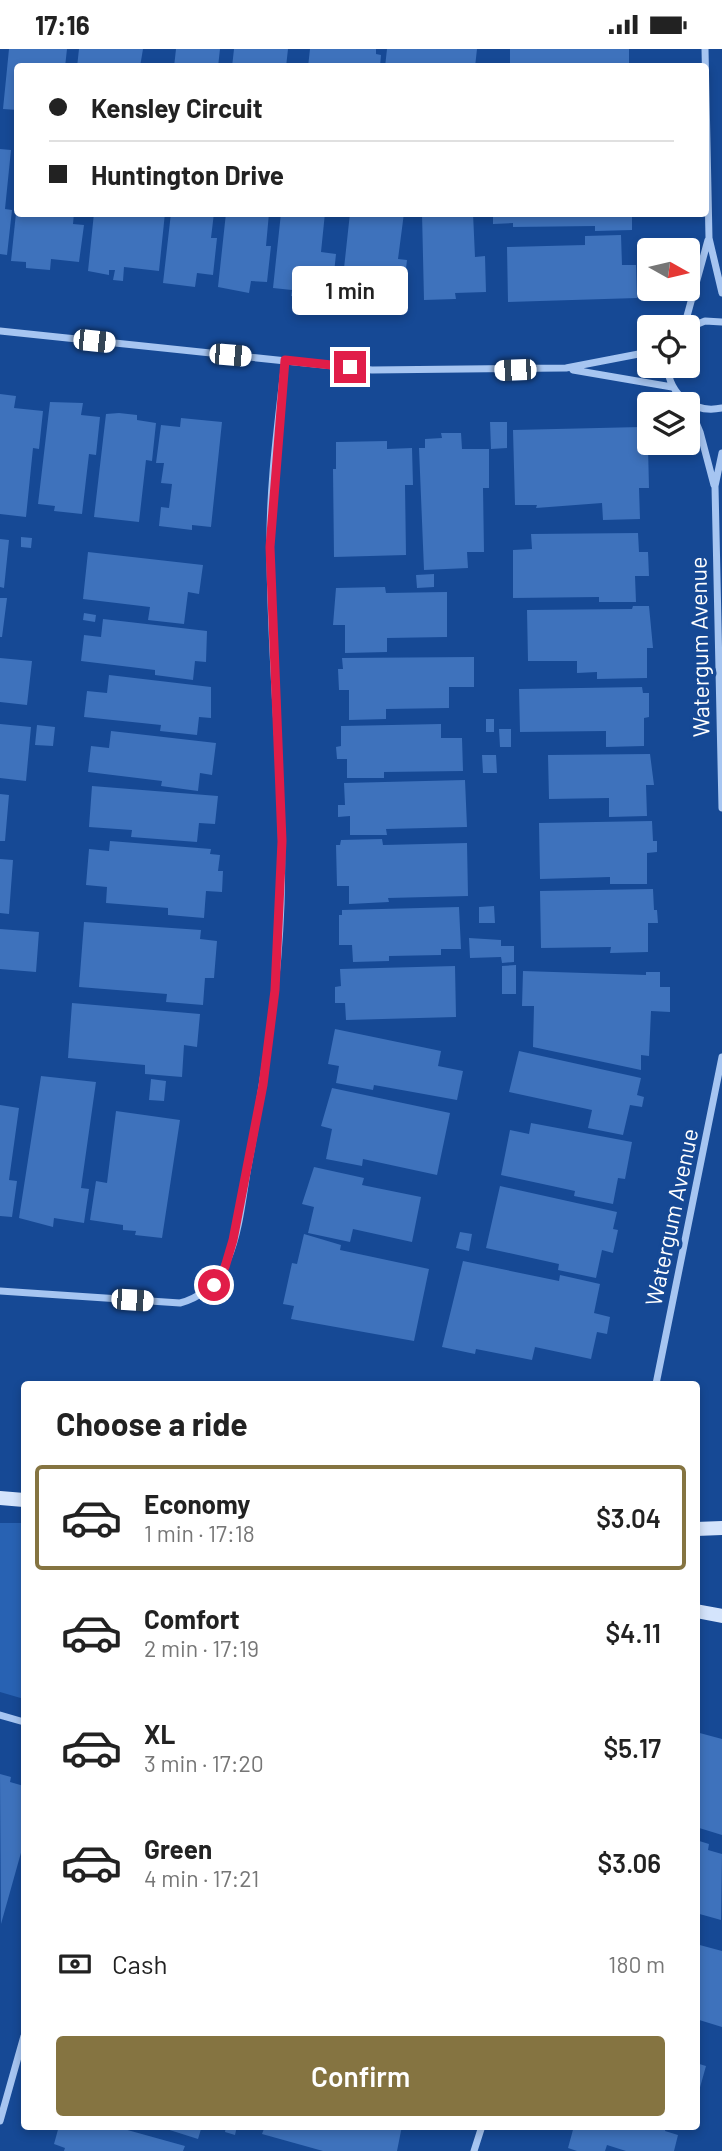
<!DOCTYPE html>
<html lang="en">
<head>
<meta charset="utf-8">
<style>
  body { margin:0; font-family:Barlow,sans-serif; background:#f6f6f6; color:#222; height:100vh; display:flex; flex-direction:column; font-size:26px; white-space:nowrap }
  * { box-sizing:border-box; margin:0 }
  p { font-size:23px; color:#767676 }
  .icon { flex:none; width:38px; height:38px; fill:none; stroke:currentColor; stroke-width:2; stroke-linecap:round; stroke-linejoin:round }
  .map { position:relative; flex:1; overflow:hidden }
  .details { position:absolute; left:21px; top:1332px; width:679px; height:749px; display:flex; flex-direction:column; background:#fff; border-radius:7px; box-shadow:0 4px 10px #0003 }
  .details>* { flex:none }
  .banner { position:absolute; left:14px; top:14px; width:695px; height:154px; border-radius:7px; box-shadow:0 4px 10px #0003; display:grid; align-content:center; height:154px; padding:0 35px; background:#fff }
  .needle { width:46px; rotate:98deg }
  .fabs { position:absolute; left:637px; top:189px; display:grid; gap:14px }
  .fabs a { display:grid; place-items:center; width:63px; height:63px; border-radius:7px; background:#fff; box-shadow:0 4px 10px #0003; font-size:35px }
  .end { position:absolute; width:32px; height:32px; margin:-16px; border:9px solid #e11d48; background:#fff; box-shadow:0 0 0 4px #fff }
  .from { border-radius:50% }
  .bubble { position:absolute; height:49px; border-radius:7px; background:#fff; box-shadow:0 4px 10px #0003; font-size:23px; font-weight:600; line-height:49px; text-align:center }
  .car { position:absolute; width:21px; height:42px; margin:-21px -10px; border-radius:9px; box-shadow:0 0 5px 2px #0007; background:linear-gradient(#fff 24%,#345 0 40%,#fff 0 76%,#345 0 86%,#fff 0) }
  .banner b { display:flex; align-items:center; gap:24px; height:66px; font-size:26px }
  .banner b+b { border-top:2px solid #e0e0e0 }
  .banner i { width:18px; height:18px; background:#222 }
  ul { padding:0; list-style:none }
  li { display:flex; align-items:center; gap:21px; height:105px; margin:0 14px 10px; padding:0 21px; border:4px solid transparent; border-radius:7px }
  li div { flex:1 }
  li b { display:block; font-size:26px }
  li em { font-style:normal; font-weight:600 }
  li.current { border-color:#857441 }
  li>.icon { width:63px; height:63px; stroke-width:1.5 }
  h2 { padding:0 35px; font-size:32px; line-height:84px }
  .pay { display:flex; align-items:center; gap:18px; height:77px; padding:0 35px; font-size:26px }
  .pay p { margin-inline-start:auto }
  .primary-button { display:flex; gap:14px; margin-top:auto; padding:14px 35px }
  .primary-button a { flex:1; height:80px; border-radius:7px; background:#857441; color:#fff; font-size:28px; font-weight:600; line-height:80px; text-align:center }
  .status { display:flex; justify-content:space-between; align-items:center; height:49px; padding:0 35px; background:#fff; direction:ltr }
  .status svg { height:19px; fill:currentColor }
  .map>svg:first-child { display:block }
  .green { fill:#2862b3 }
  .building { fill:#3e72bc }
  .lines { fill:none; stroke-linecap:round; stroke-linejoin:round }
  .street { stroke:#a6c5f1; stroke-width:7 }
  .secondary { stroke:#d4e4fc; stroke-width:14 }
  .route { stroke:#e11d48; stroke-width:9 }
  .labels { text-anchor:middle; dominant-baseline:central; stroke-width:7; stroke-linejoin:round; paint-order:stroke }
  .street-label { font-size:23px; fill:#fff; stroke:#164995 }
</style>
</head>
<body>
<div class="status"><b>17:16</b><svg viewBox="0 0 49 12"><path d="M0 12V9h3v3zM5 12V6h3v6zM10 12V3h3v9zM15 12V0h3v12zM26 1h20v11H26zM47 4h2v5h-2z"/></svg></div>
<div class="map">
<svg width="722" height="2102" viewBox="0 0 722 2102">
  <rect width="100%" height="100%" fill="#164995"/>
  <path class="green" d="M0 1474H24V1650L0 1643Z"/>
  <path class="building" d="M9 0H67L65 18H18V61L3 60Z
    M79 0H143L140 18H77Z
    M176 0H220L218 18H174Z
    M234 0H288L286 18H232Z
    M310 0H376V5L381 6 380 18H308Z
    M387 0H477L475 18H385Z
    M510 0H629V18H510Z
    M0 100 11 101 5 160 12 161 7 206 0 205Z
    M16 164H74L73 175 84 176 79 213 51 210 50 221 26 219V213L11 212Z
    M94 164H165L159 222 124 218 123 232 113 231 115 221H109V226L88 222Z
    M171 164H214L211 189H217L213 226 197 224 195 238 163 234Z
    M226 164H269L266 197H271L267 233 251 232 249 244 218 238Z
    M281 164H325L321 203 336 205 332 243 305 240V248L291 247 292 241 273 239Z
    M350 164H404L398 210 407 211 403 247 374 244 373 254 341 247Z
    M422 164H473L475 208 485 207 486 243 455 244 456 250 424 251Z
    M493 164H632V181L595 182V177L513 178V174L493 175Z
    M621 186 622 216H636L637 249 508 253 507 198 585 196V187Z
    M0 345 16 347 14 359 43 362 39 400 33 399 26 468 0 465Z
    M50 353 83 354 81 366 100 368 96 406 89 405 82 465 54 462 55 457 38 455Z
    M119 364 137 366V371L156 374 152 412 146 411 139 473 94 468 106 365Z
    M181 369 222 373 211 478 192 476V481L159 477 161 458 169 459 172 435 161 434 164 414H156L161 376 180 378Z
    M490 373H507V399L491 400Z
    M641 378 642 398H648L649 439H639L640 470 603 471 602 454 536 459 537 456H515L513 381Z
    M441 384H461L462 400H489V439H483L484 503H467L468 519 424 521 419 399H425V390L442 389Z
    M387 392V400L412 399 413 436H405L406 506 334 508 333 420H336V393Z
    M638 484 639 503H648L649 527H635L636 553H599V548L513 549V501L532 500 531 485Z
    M21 488 32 489 31 499 21 498Z
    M0 490 9 491 4 539 0 538Z
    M88 503 203 516 199 545 188 543 184 575 148 571 150 558 83 550Z
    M434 525V538L417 539 416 526Z
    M385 538 386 544 447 543V588L387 589V603L345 604V576H333L336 539Z
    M0 549H7L2 588H0Z
    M633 557H649L653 599H647V629L597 630V623L577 624V612H528L527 561 632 560Z
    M84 564 96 566 95 573 83 571Z
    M103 570 207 582 206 613 195 612 193 631 155 626V621L81 612 84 586 101 588Z
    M474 608V638H449V659L386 660V670L349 671V641H339L338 620H343L342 609Z
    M0 609 32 612 27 656 0 653Z
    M109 626 211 638V669L199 668 197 686 160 682 161 676 84 668 87 642 107 644Z
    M642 638 643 644H649V668L644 669V697L606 698V682L520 683 519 640Z
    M486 670H494V683H486Z
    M0 675 31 678 26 732 0 729Z
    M441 675V689H462L463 722 384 723V729H347V710H337L336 698 341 697V677Z
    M37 676 55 678 53 697 35 696Z
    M499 680H511V698H500Z
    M111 682 216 694 212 726 200 724 198 742 161 737 162 732 88 723 91 697 109 699Z
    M650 705 654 736H646L647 767 609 768V749L549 750 548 706Z
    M482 706H496L497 724H483Z
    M465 731 467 778 386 780 387 786H350V767L338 768V756H345L344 734Z
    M92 737 218 747 215 775 199 774 197 793 131 788 132 781 89 778Z
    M0 745 9 746 5 792H0Z
    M652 772 653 792H657V803L647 804V835H610V828L540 830 539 774Z
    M382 790 383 796 467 794 468 847 388 849 389 853 349 855V837H337L336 796H340L341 791Z
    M110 792 211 800 210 805 220 806 218 822H223L222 843 206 842 204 869 168 866V859L106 854 107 838 86 836 89 800 109 802Z
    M0 810 13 811 9 865 0 864Z
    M653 840 654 861H657L658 874H648V903L610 904 611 898 541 899 540 842Z
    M494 857 495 874H479V858Z
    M459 858 461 900H441V906L389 907V912L353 913 352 896H339V866H342V861Z
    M84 873 201 881 200 890 217 892 214 929H205L203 956 166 953 167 945 79 938Z
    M0 880 39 883 36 923 0 920Z
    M469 889 501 891V897H514V913L502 914 501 908 470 909Z
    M516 916V945H502V917Z
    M455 917 456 968 346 971 345 954H335V938L341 937 340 920Z
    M523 922 646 926V923H660V938H670V963L651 962 649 1007 641 1006V1021L533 998 534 957H522Z
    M72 954 200 965 197 998 184 996 182 1028 145 1025V1016L68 1009Z
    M335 980 441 1002 438 1017 463 1022 457 1051 374 1036 373 1041 336 1034 339 1017 328 1015Z
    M519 1002 641 1029 637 1046 644 1048 642 1058 630 1056 623 1086 588 1079 592 1061 509 1043Z
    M41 1027 96 1033 81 1139 89 1140 84 1174 54 1169 53 1178 19 1169Z
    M151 1030 166 1032 164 1052 149 1051Z
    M332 1039 450 1064 437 1126 363 1110 362 1117 326 1110 332 1080 321 1077Z
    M0 1056 19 1059 9 1131 17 1132 12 1168 0 1167Z
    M116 1062 180 1071 162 1189 135 1186 136 1182 123 1181V1176L90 1171 96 1132 107 1134Z
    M531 1074 632 1093 625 1130 618 1129 613 1155 574 1147 575 1142 501 1126 510 1081 529 1085Z
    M314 1118 364 1129 362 1136 421 1148 412 1193 353 1180 350 1193 308 1184 314 1158 302 1155Z
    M500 1137 617 1163 613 1180 618 1181 613 1204 602 1201 596 1229 558 1221 559 1215 486 1199Z
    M460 1183 472 1185 469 1202 456 1199Z
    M304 1185 341 1196 340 1201 429 1220 414 1292 291 1270 294 1257 283 1255 292 1214 297 1215Z
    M463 1212 559 1232 560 1226 600 1235 594 1264 610 1268 607 1285 597 1283 591 1310 535 1298 532 1311 476 1300 475 1305 442 1298Z
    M696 1683 722 1690V1786L696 1778Z
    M0 1725 11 1728 10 1733 24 1737V1793L1 1875Z
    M696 1791 709 1795 708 1801 722 1805 721 1871 696 1864Z
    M696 1895 722 1902V1978L696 1970Z
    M696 2014 706 2017 699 2042 696 2041Z
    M59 2077H113L185 2097 183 2102H64L65 2099 54 2095Z
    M157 2077H202L198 2090Z
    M226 2077H237L235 2086 225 2083Z
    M265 2077H402L397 2102H323L262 2085Z
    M574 2077H666L665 2082 678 2086 674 2102H626L607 2096 605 2102H577L568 2099Z"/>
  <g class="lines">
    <path class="street" d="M705 0 709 189 722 244
      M684 278 708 191
      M688 279 705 272 722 273
      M0 282 372 321 566 319 649 303
      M667 317C670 346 693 365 722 359
      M573 321 672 338
      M688 354 700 383 714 436
      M722 404 715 437 722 759
      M0 1242 180 1254C239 1239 239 1163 249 1112 265 1027 278 942 281 855 285 737 270 619 270 501 269 438 278 374 285 311
      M656 1335 722 1008
      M0 1666 24 1673
      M0 2072 24 1987
      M474 2102 482 2077"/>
    <path class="secondary" d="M0 1449 24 1451
      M696 1480 722 1479
      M696 1562 722 1567"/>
  </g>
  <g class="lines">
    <path class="route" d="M214 1236 225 1218 233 1191 263 1036 275 941 282 792 270 498 285 311 350 318"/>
  </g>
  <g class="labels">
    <g class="street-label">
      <text transform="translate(699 598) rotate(-91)">Watergum Avenue</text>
      <text transform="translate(671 1168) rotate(-78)">Watergum Avenue</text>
    </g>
  </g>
</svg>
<div class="fabs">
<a><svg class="needle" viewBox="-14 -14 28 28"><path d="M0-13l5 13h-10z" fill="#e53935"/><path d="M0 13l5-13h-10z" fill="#767676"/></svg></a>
<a><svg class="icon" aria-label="locate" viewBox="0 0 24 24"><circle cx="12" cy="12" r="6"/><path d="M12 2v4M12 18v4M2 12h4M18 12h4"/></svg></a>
<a><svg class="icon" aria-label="layers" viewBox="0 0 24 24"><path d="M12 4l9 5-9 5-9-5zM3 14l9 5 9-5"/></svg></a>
</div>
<i class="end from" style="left:214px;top:1236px"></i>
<i class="end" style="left:350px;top:318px"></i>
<div class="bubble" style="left:292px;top:217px;width:116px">1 min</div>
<i class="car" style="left:94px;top:292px;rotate:96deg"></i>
<i class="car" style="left:230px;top:306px;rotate:95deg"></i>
<i class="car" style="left:515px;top:321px;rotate:268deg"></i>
<i class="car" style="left:132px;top:1251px;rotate:94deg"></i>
<div class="banner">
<b><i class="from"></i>Kensley Circuit</b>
<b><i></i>Huntington Drive</b>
</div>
<section class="details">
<h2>Choose a ride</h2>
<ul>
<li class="current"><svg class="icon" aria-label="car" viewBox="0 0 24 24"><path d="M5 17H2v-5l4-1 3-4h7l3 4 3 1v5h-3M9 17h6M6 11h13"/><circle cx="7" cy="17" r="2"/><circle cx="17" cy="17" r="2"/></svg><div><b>Economy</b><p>1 min · 17:18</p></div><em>$3.04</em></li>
<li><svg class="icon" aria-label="car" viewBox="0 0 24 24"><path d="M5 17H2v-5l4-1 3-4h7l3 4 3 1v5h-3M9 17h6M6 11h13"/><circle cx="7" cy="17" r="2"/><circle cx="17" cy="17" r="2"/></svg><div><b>Comfort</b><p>2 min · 17:19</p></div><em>$4.11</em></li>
<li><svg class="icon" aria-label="car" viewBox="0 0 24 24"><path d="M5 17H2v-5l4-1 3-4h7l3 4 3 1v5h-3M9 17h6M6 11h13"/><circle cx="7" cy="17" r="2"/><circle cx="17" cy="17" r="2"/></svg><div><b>XL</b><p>3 min · 17:20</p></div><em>$5.17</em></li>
<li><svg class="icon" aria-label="car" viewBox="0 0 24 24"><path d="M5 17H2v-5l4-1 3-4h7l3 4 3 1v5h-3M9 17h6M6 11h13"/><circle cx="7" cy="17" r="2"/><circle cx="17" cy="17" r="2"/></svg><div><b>Green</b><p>4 min · 17:21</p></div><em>$3.06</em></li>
</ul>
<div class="pay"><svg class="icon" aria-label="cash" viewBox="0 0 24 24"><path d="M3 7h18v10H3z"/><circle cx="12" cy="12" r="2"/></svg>Cash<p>180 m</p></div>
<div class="primary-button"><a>Confirm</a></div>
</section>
</div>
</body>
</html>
